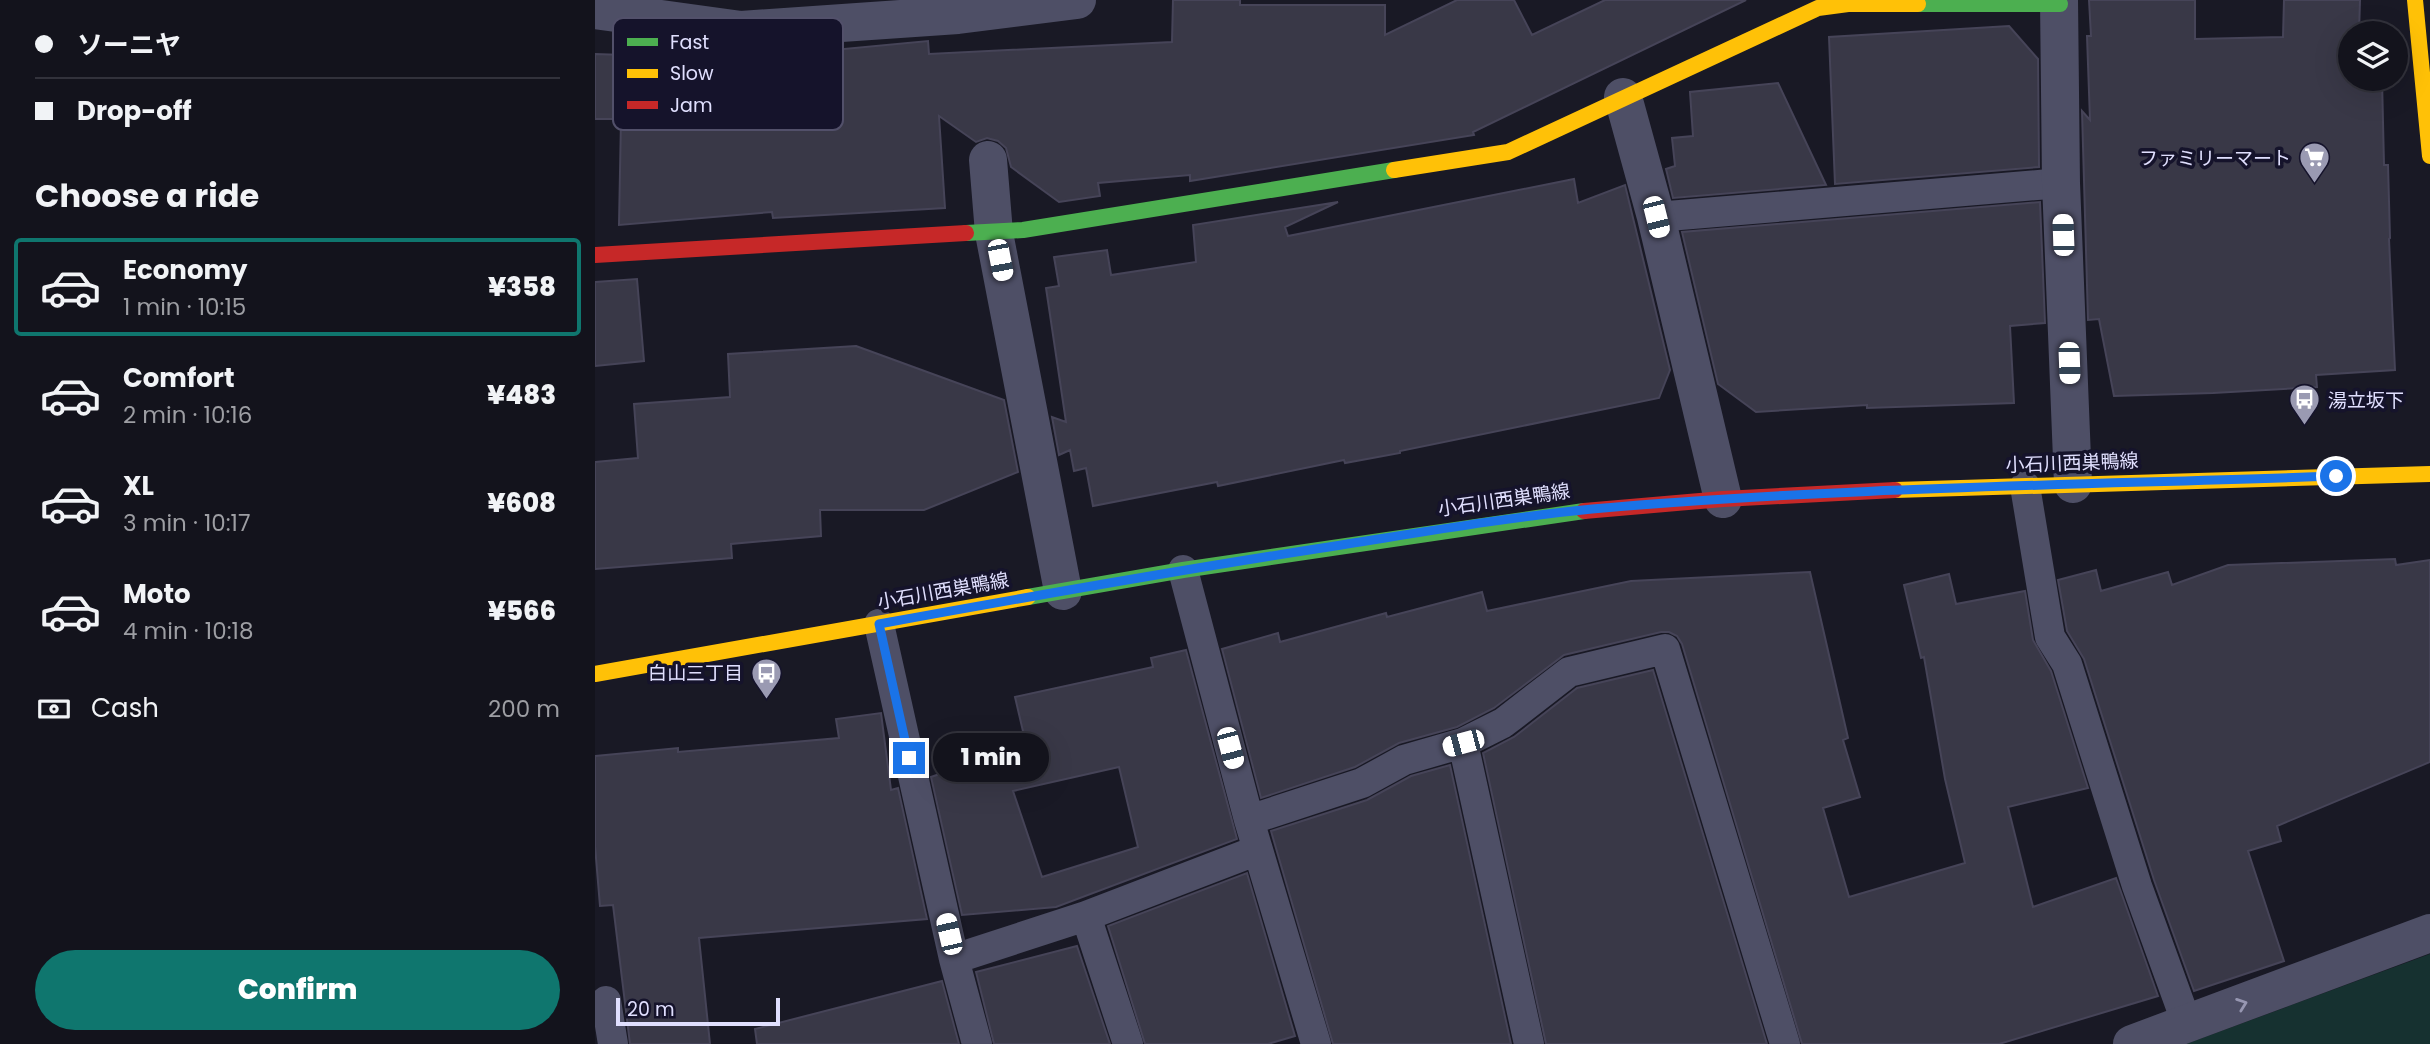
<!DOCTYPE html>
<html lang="en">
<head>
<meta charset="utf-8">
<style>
  body { margin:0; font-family:Poppins,"Noto Sans JP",sans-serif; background:#202029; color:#f1f3f6; height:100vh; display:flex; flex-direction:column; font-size:26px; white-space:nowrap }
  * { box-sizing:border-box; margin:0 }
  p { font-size:23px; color:#9d9ea3 }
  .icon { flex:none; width:38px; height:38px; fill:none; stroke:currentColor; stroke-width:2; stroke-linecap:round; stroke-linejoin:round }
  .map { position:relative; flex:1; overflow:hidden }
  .details { display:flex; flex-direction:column; background:#13131c; width:595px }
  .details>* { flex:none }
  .hud { display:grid; align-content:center; height:154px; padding:0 35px; background:#13131c }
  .tools { position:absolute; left:1743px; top:21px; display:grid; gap:14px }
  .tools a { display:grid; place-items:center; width:70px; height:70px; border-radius:50%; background:#13131c; box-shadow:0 7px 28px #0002,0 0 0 2px #32323b; font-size:35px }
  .scale { position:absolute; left:21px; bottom:18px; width:164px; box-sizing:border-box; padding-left:7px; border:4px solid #e0dffe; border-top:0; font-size:19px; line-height:24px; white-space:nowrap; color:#e0dffe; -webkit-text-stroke:5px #15132b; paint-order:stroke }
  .end { position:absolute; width:32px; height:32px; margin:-16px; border:9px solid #1a73e8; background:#fff; box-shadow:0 0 0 4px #fff }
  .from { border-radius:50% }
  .bubble { position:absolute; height:49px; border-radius:24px; background:#13131c; box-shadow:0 7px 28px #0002,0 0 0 2px #32323b; font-size:23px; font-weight:800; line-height:49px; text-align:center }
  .car { position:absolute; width:21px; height:42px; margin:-21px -10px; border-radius:9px; box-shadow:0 0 5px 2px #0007; background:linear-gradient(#fff 24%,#345 0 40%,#fff 0 76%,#345 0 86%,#fff 0) }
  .hud b { display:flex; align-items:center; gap:24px; height:66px; font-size:26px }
  .hud b+b { border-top:2px solid #32323b }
  .hud i { width:18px; height:18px; background:#f1f3f6 }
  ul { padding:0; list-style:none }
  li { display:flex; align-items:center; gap:21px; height:98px; margin:0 14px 10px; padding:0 21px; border:4px solid transparent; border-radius:7px }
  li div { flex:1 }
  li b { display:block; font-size:26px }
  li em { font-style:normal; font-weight:800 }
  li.on { border-color:#0f766e }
  li>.icon { width:63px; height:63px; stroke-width:1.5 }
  h2 { padding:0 35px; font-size:32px; line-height:84px }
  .pay { display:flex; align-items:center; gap:18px; height:77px; padding:0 35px; font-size:26px }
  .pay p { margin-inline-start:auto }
  .button { display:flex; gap:14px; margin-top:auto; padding:14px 35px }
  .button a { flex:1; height:80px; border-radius:42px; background:#0f766e; color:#fff; font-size:28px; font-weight:800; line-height:80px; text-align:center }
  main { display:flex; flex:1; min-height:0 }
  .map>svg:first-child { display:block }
  .green { fill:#163130 }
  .building { fill:#393847; stroke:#464458; stroke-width:2; fill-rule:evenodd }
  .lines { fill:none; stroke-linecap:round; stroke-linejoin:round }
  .lane { stroke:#4e4f66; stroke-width:30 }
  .street { stroke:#4e4f66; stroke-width:38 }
  .fast { stroke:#4caf50; stroke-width:16 }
  .slow { stroke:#ffc107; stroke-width:16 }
  .jam { stroke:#c62828; stroke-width:16 }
  .oneway { stroke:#9797b2 }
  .route { stroke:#1a73e8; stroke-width:9 }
  .labels { text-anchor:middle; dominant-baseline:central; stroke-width:7; stroke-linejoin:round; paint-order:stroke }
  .poi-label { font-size:19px; fill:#e0dffe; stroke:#15132b; text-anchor:end }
  .street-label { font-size:19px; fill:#e0dffe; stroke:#15132b }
  .key { fill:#15132b; stroke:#52506a; stroke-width:2 }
  .key-label { font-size:19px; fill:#e0dffe }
</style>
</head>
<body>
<main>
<section class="details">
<div class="hud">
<b><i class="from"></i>ソーニヤ</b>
<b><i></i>Drop-off</b>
</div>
<h2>Choose a ride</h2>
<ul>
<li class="on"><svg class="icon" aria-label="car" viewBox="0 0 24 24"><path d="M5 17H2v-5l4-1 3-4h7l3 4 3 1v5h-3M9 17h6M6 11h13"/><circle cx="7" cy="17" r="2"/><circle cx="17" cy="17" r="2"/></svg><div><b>Economy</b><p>1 min · 10:15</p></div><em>¥358</em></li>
<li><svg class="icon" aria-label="car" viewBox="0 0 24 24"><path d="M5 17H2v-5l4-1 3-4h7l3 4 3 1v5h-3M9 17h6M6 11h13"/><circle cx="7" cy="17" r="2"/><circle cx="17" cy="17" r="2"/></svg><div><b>Comfort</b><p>2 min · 10:16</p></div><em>¥483</em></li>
<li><svg class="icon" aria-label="car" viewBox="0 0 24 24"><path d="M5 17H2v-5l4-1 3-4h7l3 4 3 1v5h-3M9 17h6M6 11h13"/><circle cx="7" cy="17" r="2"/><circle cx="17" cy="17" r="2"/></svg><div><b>XL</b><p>3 min · 10:17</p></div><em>¥608</em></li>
<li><svg class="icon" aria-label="car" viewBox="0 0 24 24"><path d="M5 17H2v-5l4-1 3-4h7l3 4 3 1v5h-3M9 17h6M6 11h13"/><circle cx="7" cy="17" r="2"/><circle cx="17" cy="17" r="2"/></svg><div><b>Moto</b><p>4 min · 10:18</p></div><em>¥566</em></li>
</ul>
<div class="pay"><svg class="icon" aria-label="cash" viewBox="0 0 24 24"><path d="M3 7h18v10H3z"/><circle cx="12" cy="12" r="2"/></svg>Cash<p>200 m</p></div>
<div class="button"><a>Confirm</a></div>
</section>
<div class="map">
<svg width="1835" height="1044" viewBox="0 0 1835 1044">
  <rect width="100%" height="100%" fill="#191925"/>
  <path class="green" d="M1835 954V1044H1591Z"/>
  <path class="building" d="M578 0H645V5H790V35L862 0H919L937 35 1010 0H1151L878 132 879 135 595 181V175L503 183 505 196 464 202 416 167 411 148 403 141 392 138 381 142 344 116 350 208 178 218 177 212 24 225 26 119H0V54L29 55 30 36 85 44 144 59 333 41 334 54 577 42Z
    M1494 0H1600V39L1688 37 1689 0H1765L1764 33H1755V79H1787L1789 165H1793L1795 238 1794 239 1800 370 1721 375 1722 387 1618 393 1519 396 1504 319 1493 320 1487 111 1495 120 1492 36H1496Z
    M1414 26 1443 59 1444 167 1240 184 1234 37Z
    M1183 83 1231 185 1078 198 1071 169 1080 166 1077 138 1098 136 1095 92Z
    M979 179 983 203 1030 185 1075 370 1064 398 805 451V453L750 463 749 460 623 486 622 482 498 506 491 468 479 471 475 450 464 455 457 417 471 422 451 288 464 286 459 257 512 250 516 275 601 262 598 225 743 202 690 227 693 236Z
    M1445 202 1450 323 1415 326 1419 403 1272 408V405L1161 412 1123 384 1087 232Z
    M42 279 49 361 0 366V282Z
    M261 346 409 400 423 472 329 510H225L226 536 136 544 137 558 0 569V462L43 458 39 404 135 397 133 354Z
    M1800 559 1801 565 1835 560V762L1682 826 1686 841 1653 851 1689 961 1599 991 1559 880 1489 659 1472 631 1463 580 1501 570 1506 591 1573 572 1577 585 1633 565Z
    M1215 572 1253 738 1248 740 1265 797 1228 808 1254 897 1370 863 1350 779 1329 657 1326 658 1309 585 1354 574 1361 604 1430 591 1438 640 1456 671 1493 788 1413 807 1438 907 1521 878 1563 996 1404 1044H1207L1087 644 1082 636 1074 632H1066L969 655 899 708 862 727 804 743 760 767 666 798 627 649 683 633 685 642 791 613 792 617 887 592 892 611 1036 581Z
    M591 650 642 839 461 907 367 915 336 777 431 744 420 697 558 667 556 658ZM524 767 543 847 447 877 418 791Z
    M1058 670 1172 1044H951L888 753 919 737 982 688Z
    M286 713 296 790 303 788 332 919 104 938 115 1044H35L18 905 5 906 0 846V756L83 748V752L244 738 241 719Z
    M855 765 916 1044H738L676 831 772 800 816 776Z
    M652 873 700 1036 673 1044H550L513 926Z
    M482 946 515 1044H399L381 972Z
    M347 981 364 1044H162L160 1029Z"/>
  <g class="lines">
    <path class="lane" d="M1061 217 1466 183
      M1430 486 1455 637 1472 664 1542 886 1592 1024
      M588 570 654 820 721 1044
      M284 624 359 959 382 1044
      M868 743 934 1044
      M654 820 767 783 809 760 868 743 908 723 974 672 1070 649 1190 1044
      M491 916 533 1044
      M359 959 491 916 663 850
      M11 1001 18 1044"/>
    <path class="street" d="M1464 0 1466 183 1478 484
      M0 10 146 30 363 15 482 0
      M1028 97 1061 217 1128 499
      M393 160 399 233 468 591
      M1537 1044 1835 933"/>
    <path class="fast" d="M1323 4H1465
      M371 233 428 230 799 170
      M433 597 588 570 989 511"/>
    <path class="slow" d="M1820 0 1835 156
      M799 170 913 152 1223 8 1253 4H1323
      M1300 490 1835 474
      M0 674 433 597"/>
    <path class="jam" d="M0 255 371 233
      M989 511 1128 499 1300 490"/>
  </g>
  <defs><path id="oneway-chevron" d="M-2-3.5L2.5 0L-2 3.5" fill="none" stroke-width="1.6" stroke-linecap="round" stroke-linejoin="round" transform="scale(1.75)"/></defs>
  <use class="oneway" href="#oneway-chevron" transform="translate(1647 1004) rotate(-20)"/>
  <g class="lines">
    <path class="route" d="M314 758 284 624C432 597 579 571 727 548 817 534 907 518 997 509 1245 487 1493 485 1741 476"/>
  </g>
  <defs>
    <symbol id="supermarket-pin" viewBox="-11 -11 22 30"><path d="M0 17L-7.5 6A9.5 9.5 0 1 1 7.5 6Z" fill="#9a9ab2" stroke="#15132b"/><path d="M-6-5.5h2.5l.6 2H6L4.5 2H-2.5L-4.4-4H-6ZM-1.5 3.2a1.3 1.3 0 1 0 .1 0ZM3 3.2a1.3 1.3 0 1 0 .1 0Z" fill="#fff"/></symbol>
    <symbol id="bus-pin" viewBox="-11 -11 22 30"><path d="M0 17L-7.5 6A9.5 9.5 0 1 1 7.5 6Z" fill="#9a9ab2" stroke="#15132b"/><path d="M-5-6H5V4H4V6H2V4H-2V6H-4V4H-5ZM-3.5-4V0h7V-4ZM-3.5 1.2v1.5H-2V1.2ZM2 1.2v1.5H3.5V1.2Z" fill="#fff"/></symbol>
  </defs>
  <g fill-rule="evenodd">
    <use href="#supermarket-pin" x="1702" y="140" width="35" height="47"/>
    <use href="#bus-pin" x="1692" y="382" width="35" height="47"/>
    <use href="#bus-pin" x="154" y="656" width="35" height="47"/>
  </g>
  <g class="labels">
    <g class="poi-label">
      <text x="1696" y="158">ファミリーマート</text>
      <text x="1733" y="400" text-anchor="start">湯立坂下</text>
      <text x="148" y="673">白山三丁目</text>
    </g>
    <g class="street-label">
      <text transform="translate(1477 463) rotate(-2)">小石川西巣鴨線</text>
      <text transform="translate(909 500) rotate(-8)">小石川西巣鴨線</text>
      <text transform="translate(348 591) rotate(-10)">小石川西巣鴨線</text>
    </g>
  </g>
  <rect x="18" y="18" width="230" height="112" rx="10" class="key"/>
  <rect x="32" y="38" width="31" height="8" fill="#4caf50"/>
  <rect x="32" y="69" width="31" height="9" fill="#ffc107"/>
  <rect x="32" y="101" width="31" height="8" fill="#c62828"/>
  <g class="key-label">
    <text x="75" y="49">Fast</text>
    <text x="75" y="80">Slow</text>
    <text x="75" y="112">Jam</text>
  </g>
</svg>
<div class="tools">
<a><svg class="icon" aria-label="layers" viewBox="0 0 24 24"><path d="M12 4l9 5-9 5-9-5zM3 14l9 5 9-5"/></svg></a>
</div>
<div class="scale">20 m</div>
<i class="end from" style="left:1741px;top:476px"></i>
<i class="end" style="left:314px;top:758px"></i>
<div class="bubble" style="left:338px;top:733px;width:116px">1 min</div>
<i class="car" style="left:1061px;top:217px;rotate:166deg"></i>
<i class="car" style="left:1468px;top:235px;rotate:358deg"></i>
<i class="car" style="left:405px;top:260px;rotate:169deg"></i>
<i class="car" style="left:1474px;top:363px;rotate:178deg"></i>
<i class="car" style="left:868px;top:743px;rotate:255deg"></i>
<i class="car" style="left:635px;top:748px;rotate:165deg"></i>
<i class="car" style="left:354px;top:934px;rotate:347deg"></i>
</div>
</main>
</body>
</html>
